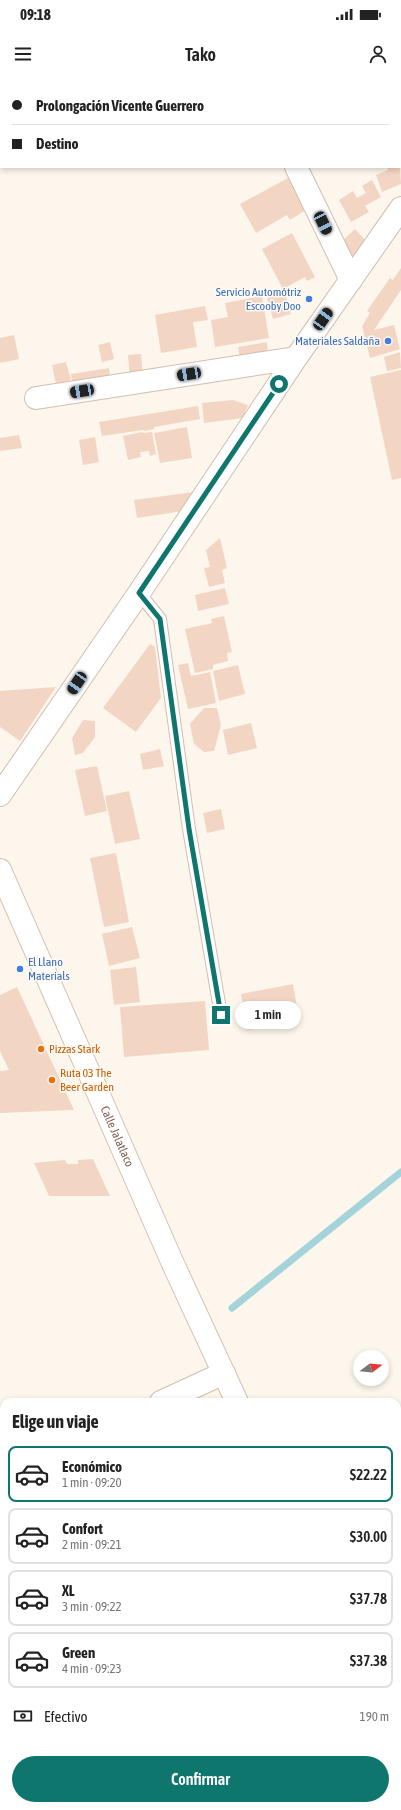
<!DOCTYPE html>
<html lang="es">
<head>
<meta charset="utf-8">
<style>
  body { margin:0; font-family:"Asap Condensed",sans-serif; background:#f6f6f6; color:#222; height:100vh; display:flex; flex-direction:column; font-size:15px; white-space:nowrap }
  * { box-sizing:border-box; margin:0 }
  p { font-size:13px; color:#767676 }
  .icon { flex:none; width:22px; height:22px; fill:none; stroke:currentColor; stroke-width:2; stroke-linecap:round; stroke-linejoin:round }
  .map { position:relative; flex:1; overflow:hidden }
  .side { position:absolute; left:0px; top:1318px; width:401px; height:412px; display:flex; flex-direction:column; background:#fff; border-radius:12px 12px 0 0; box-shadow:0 2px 6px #0003 }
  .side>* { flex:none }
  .top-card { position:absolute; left:0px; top:0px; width:401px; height:88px; box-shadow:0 2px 6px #0003; display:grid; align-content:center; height:88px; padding:0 12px; background:#fff }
  .needle { width:26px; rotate:74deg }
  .buttons { position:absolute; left:353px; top:1270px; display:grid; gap:8px }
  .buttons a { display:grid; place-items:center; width:36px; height:36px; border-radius:50%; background:#fff; box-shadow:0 2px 6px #0003; font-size:20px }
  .end { position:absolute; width:18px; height:18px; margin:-9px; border:5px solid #0f766e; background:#fff; box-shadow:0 0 0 2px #fff }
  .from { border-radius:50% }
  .bubble { position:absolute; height:28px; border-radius:14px; background:#fff; box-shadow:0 2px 6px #0003; font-size:13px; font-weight:600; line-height:28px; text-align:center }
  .car { position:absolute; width:12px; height:24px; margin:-12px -6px; border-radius:5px; box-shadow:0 0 3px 1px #0007; background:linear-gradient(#222 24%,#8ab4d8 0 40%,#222 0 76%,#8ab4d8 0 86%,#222 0) }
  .top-card b { display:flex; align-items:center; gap:14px; height:38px; font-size:15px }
  .top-card b+b { border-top:1px solid #e0e0e0 }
  .top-card i { width:10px; height:10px; background:#222 }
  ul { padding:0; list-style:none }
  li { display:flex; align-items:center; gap:12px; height:56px; margin:0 8px 6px; padding:0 4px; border:2px solid #e0e0e0; border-radius:8px }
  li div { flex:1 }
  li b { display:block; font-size:15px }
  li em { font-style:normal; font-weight:600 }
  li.selected { border-color:#0f766e }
  li>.icon { width:36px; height:36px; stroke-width:1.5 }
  h2 { padding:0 12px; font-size:18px; line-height:48px }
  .pay { display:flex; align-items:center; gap:10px; height:44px; padding:0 12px; font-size:15px }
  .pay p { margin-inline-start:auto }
  .button { display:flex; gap:8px; margin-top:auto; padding:8px 12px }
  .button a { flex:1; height:46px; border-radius:24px; background:#0f766e; color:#fff; font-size:16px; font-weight:600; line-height:46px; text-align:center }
  .status { display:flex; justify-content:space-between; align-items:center; height:28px; padding:0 20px; background:#fff; direction:ltr }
  .status svg { height:11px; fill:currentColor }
  header { display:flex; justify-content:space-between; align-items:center; height:52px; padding:0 12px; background:#fff; font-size:18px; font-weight:600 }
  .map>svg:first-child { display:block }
  .residential { fill:#f5e8da }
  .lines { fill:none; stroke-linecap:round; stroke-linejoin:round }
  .stream { stroke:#a5d3da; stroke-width:7 }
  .building { fill:#f3d5c3 }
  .service-casing { stroke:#d1beb0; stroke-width:14 }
  .minor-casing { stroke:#d1beb0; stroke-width:24 }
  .secondary-casing { stroke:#d6c0b0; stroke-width:24 }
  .service { stroke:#fff; stroke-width:12 }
  .minor { stroke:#fff; stroke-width:22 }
  .secondary { stroke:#fff; stroke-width:22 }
  .route { stroke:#0f766e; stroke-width:5 }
  .shop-dot { fill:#3f7fe0; stroke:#fffaf3; stroke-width:1.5 }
  .food-dot { fill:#e8710a; stroke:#fffaf3; stroke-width:1.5 }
  .labels { text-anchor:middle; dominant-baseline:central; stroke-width:3; stroke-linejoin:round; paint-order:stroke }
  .shop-label { font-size:12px; fill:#366cbe; stroke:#fffaf3; text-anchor:end }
  .food-label { font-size:12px; fill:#c56008; stroke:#fffaf3; text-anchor:start }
  .street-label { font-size:12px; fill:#7a5c4d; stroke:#fffaf3 }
</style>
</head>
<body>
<div class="status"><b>09:18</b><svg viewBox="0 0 49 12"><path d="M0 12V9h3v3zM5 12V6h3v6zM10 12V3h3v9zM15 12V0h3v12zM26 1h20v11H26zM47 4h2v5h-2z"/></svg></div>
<header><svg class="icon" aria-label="menu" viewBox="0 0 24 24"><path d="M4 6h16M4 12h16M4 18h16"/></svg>Tako<svg class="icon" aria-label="person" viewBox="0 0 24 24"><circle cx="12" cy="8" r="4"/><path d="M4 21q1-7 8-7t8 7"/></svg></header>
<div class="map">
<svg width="401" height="1730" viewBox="0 0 401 1730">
  <rect width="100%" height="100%" fill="#fdf6ec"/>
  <path class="residential" d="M0 1647H4V1726H194L195 1730H0Z"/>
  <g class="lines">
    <path class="stream" d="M232 1228 401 1092
      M0 1582 4 1576"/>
  </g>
  <path class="building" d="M387 87H400L401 104 382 112 376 95 388 90Z
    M288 98 306 130 290 140 287 135 256 153 240 124Z
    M372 100 381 117 365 126 369 132 351 142 339 120 353 111 357 118 366 113 362 106Z
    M355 149 367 162 353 177 340 163Z
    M292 153 315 197 307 201 305 197 283 209 262 169Z
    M401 188V210L374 250 394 245 400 269 370 278 362 246 370 233 367 231 390 198 393 200Z
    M285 213 291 234 273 239 267 218Z
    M262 216 269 258 215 267 211 240 228 237 225 223Z
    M205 226 208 240 193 242 197 267 161 273 155 235Z
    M14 255 19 279 0 283V258Z
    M110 262 114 279 102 282 98 265Z
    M267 262 268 274 240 279 238 267Z
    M400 272 401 288 387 291 384 277Z
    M141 274 143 298 130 299 128 275Z
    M66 282 71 300 56 304 52 285Z
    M109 288 111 302 73 309 71 294Z
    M401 290V398L392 400 370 297Z
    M233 320 248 325 243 338 204 343 202 323Z
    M198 326 200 339 154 347V349L145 351 143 350 102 356 99 342Z
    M187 347 192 378 160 383 154 353Z
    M142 352 144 353 152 352 156 374 150 376 149 371 140 372 141 377 128 380 123 356Z
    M19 355 22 368 0 371V358Z
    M95 357 99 382 83 385 79 360Z
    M194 412 183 431 137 438 134 420Z
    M220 458 227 488 222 490 225 503 209 507 204 488 210 487 206 470Z
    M225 508 229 524 198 531 195 515Z
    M224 536 232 572 227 573 228 581 213 585V589L195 593 185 549 212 543 211 539Z
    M150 564 155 567 161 618 136 652 103 628Z
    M188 583 191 596 210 592 216 623 188 629 178 585Z
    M238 585 245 614 219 621 213 591Z
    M56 607 20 661 0 647V611Z
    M204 628H217L221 645 214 671 204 672 194 664 190 644Z
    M83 640 95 641V657L83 673 75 675 72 658Z
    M251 643 257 668 228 675 223 650Z
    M160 669 164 686 143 690 140 674Z
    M97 686 107 731 85 736 75 690Z
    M129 711 140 759 115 764 105 716Z
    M221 729 225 749 207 753 203 733Z
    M116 773 129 842 104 847 90 778Z
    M132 847 140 878 109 886 102 854Z
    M136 887 140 922 114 925 110 890Z
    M293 904 298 933 269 938 271 946 248 950 241 914Z
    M17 907 74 1030 0 1033V991L9 990 0 971V915Z
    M205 921 209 970 124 977 120 927Z
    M93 1079 110 1116H49L34 1083 65 1080 67 1084H78V1080Z
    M107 1318 114 1322H105Z
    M401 1448V1483L397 1484V1449Z
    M0 1494 4 1496V1513L0 1519Z
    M229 1726H272L273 1730H230Z"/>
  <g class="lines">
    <defs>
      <path id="service" d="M139 513 160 539 189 749 221 935"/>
      <path id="minor" d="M254 0 255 1
        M296 87 351 200
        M36 318 296 278
        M0 715 139 513 296 278 401 128
        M161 1322 224 1293
        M0 1541 4 1534"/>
      <g id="secondary">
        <path id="s1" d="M0 790 174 1186 237 1322"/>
        <path d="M397 1378H401"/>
        <path d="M397 1688 401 1684"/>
        <path d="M306 1730 307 1726"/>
        <path d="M361 1730 365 1726"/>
      </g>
    </defs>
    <use href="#service" class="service-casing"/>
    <use href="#minor" class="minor-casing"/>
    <use href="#secondary" class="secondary-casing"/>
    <use href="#service" class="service"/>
    <use href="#minor" class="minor"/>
    <use href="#secondary" class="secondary"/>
  </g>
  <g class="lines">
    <path class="route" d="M221 935 189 749 160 539 139 513 279 304"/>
  </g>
  <g class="shop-dot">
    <circle cx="309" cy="219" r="4"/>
    <circle cx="388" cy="261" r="4"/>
    <circle cx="20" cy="889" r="4"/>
  </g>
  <g class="food-dot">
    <circle cx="41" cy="969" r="4"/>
    <circle cx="52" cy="1000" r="4"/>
  </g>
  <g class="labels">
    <g class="shop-label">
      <text x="301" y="212">Servicio Automótriz<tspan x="301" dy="14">Escooby Doo</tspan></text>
      <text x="380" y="261">Materiales Saldaña</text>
      <text x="28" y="882" text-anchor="start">El Llano<tspan x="28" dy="14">Materials</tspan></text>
    </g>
    <g class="food-label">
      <text x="49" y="969">Pizzas Stark</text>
      <text x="60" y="993">Ruta 03 The<tspan x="60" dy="14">Beer Garden</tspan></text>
    </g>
    <g class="street-label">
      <text stroke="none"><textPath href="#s1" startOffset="291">Calle Jalatlaco</textPath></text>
    </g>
  </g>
</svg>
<div class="buttons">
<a><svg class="needle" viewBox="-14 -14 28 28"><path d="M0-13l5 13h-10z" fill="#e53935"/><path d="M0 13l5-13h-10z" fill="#767676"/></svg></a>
</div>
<i class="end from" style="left:279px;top:304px"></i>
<i class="end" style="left:221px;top:935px"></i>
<div class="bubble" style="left:235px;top:921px;width:66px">1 min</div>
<i class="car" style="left:323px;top:143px;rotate:154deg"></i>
<i class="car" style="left:323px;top:239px;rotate:35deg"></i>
<i class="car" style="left:189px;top:294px;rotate:261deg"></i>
<i class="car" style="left:82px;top:311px;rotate:261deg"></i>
<i class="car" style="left:77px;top:603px;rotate:214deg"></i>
<div class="top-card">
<b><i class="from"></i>Prolongación Vicente Guerrero</b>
<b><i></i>Destino</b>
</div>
<section class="side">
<h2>Elige un viaje</h2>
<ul>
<li class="selected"><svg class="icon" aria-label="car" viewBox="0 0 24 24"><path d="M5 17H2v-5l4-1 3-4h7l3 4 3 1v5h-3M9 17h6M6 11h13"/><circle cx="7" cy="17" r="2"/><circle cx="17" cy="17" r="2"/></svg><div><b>Económico</b><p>1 min · 09:20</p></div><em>$22.22</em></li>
<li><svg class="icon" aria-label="car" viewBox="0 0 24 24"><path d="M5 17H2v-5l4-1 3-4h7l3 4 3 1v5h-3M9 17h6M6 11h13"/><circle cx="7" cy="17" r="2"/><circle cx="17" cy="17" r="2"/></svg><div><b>Confort</b><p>2 min · 09:21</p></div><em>$30.00</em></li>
<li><svg class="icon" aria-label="car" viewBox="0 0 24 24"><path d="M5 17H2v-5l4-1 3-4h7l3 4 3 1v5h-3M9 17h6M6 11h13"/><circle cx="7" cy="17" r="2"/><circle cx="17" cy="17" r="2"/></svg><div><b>XL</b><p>3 min · 09:22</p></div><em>$37.78</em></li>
<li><svg class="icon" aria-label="car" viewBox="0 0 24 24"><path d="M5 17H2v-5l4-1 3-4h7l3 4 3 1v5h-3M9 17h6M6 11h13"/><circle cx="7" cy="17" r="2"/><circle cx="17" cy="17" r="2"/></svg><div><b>Green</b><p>4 min · 09:23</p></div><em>$37.38</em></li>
</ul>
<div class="pay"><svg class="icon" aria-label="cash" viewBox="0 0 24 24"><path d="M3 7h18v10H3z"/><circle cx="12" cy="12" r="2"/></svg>Efectivo<p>190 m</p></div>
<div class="button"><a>Confirmar</a></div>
</section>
</div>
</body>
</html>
